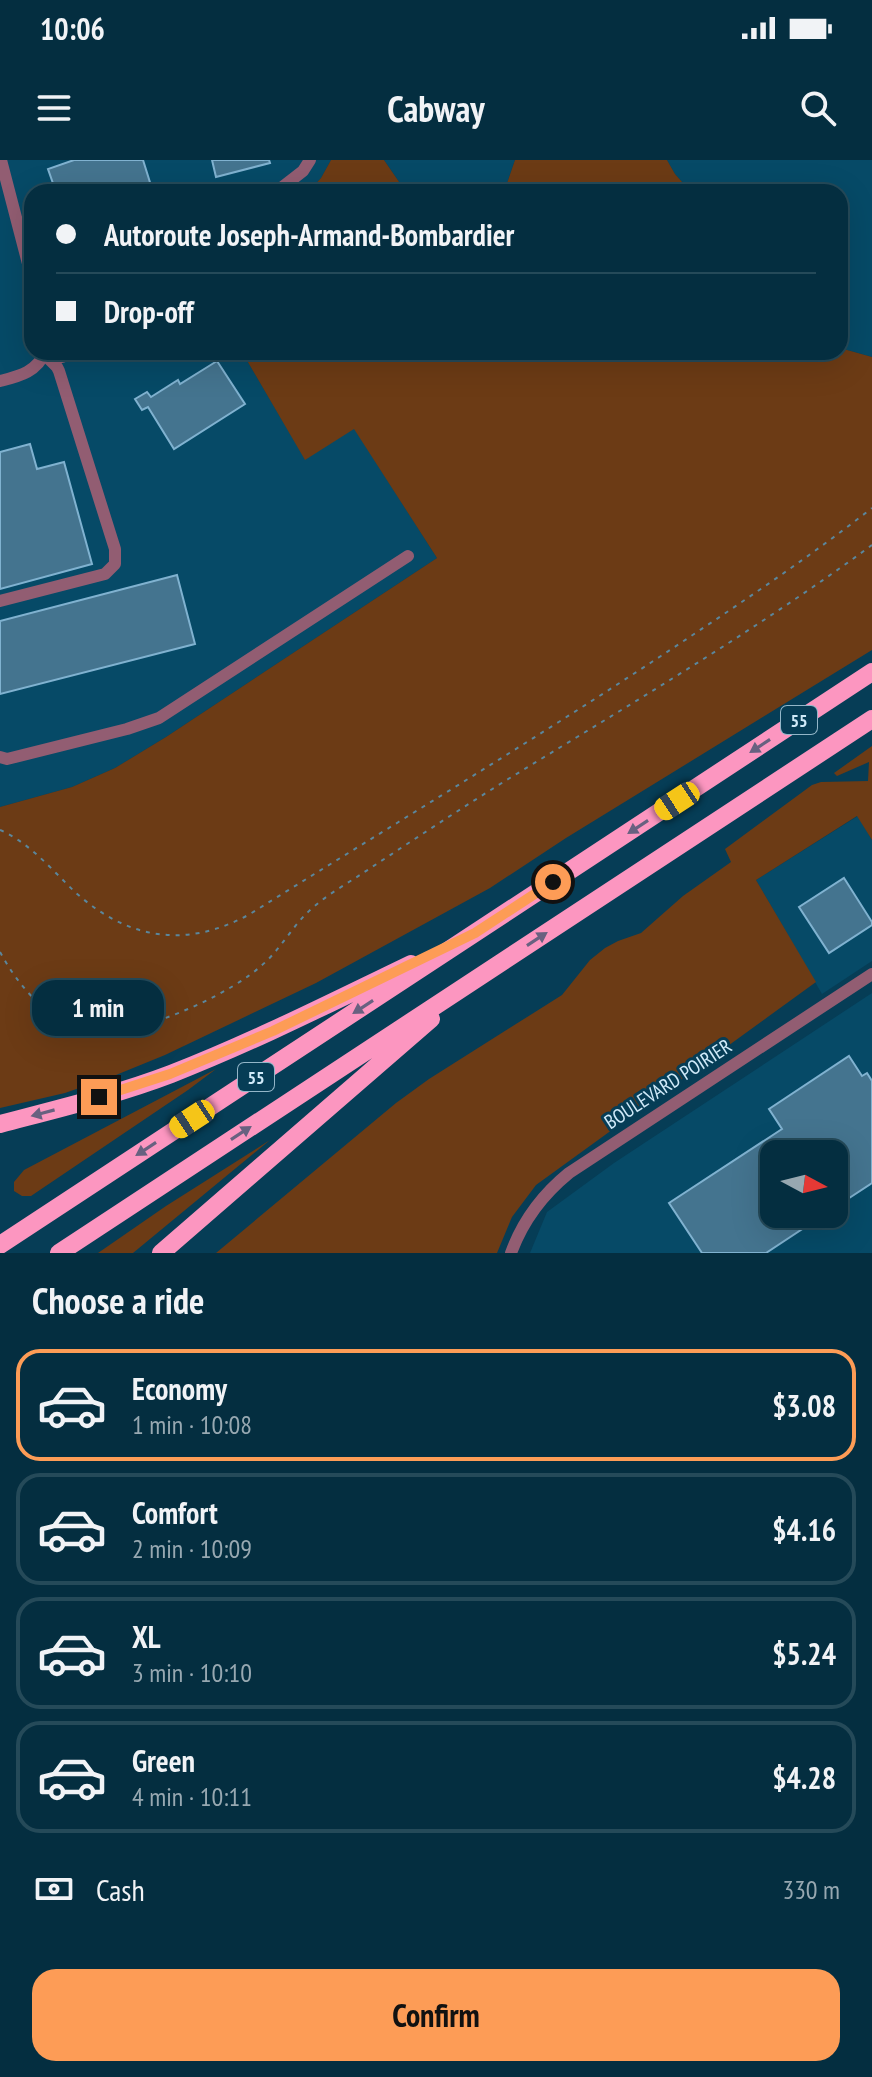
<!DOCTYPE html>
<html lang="en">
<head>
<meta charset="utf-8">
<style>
  body { margin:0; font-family:"PT Sans Narrow",sans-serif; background:#0d3647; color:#f1f3f6; height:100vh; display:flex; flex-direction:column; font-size:30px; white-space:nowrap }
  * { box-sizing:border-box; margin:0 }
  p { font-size:26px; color:#97a8b1 }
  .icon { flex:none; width:44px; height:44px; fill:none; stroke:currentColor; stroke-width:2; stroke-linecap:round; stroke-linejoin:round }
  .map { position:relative; height:1093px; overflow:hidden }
  .sheet { display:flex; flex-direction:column; background:#042e40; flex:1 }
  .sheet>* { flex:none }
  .banner { position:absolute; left:24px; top:24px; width:824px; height:176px; border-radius:24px; box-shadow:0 8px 32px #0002,0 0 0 2px #254a59; display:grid; align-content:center; height:176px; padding:0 32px; background:#042e40 }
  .needle { width:52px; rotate:97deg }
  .tools { position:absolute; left:760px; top:980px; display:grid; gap:16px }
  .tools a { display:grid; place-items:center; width:88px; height:88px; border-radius:16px; background:#042e40; box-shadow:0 8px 32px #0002,0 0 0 2px #254a59; font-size:40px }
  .end { position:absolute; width:36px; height:36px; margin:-18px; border:10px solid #fd9c56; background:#111; box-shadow:0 0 0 4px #111 }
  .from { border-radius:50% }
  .bubble { position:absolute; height:56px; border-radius:24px; background:#042e40; box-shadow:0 8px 32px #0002,0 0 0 2px #254a59; font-size:26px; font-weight:700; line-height:56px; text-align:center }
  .car { position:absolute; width:24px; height:48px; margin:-24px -12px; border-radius:10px; box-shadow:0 0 6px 2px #0007; background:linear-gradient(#f5c518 24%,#345 0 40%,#f5c518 0 76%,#345 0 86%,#f5c518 0) }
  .banner b { display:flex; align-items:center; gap:28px; height:76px; font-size:30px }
  .banner b+b { border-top:2px solid #254a59 }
  .banner i { width:20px; height:20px; background:#f1f3f6 }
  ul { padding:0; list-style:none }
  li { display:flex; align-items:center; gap:24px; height:112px; margin:0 16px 12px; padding:0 16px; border:4px solid #254a59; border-radius:24px }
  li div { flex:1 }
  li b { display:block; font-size:30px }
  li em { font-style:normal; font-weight:700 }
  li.selected { border-color:#fd9c56 }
  li>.icon { width:72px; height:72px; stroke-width:1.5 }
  h2 { padding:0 32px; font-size:36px; line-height:96px }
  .pay { display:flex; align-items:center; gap:20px; height:88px; padding:0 32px; font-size:30px }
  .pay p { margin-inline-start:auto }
  .action { display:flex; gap:16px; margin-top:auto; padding:16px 32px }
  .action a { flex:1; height:92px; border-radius:24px; background:#fd9c56; color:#111; font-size:32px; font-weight:700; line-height:92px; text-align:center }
  .status { display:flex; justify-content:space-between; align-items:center; height:56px; padding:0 40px; background:#042e40; direction:ltr }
  .status svg { height:22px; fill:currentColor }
  header { display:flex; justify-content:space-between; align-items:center; height:104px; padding:0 32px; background:#042e40; font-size:36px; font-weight:700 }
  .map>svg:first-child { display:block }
  .built { fill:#064a67; fill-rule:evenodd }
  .green { fill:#6c3b15 }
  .building { fill:#44748f; stroke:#80b2d0; stroke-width:2 }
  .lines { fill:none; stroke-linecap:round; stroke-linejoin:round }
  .path { stroke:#5b869b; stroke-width:2; stroke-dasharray:4 6; stroke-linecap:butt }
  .minor { stroke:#925d72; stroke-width:12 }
  .highway { stroke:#fc96c0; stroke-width:18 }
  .oneway { fill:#686180 }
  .route { stroke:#fd9c56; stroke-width:10 }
  .labels { text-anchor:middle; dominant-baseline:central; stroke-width:6; stroke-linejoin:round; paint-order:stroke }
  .shield { fill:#063d56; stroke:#93b6c8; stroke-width:2 }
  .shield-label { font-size:18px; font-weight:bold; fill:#d0eaf9 }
  .street-label { font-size:20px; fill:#d0eaf9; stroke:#063d56 }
</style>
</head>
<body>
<div class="status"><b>10:06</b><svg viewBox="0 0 49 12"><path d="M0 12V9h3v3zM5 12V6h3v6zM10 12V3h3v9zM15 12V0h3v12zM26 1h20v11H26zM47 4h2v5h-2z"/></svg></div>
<header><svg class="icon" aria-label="menu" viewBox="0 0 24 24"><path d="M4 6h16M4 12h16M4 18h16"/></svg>Cabway<svg class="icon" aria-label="search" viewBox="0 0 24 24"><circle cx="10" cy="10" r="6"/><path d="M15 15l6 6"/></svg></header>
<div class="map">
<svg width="872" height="1093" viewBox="0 0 872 1093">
  <rect width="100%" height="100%" fill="#063d56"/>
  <path class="built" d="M0 0H331L321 18 308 32H32V192H120L125 201 140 192H242L305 299 354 268 437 398 166 577 115 608 72 627 0 647Z
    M384 0H515L504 32H488L477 24 482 32H406Z
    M667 0H872V197L840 188V32H691L675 14Z
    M858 656 872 680V801L822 834 756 720Z
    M872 833V1093H530L547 1052 614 1003ZM774 994H834V1054H774Z"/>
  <path class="green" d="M331 0H384L406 32H308L321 18Z
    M515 0H667L675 14 691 32H504Z
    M840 188 872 197V490L566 678 490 728 316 823 165 895 116 915 65 933 0 948V647L72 627 115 608 166 577 437 398 354 269 305 300 242 192H840Z
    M872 586V680L857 656 756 720 816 822 536 1025 512 1057 497 1093H216L396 943 429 919 562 835 590 800 605 788 618 781 641 773 683 736 731 702 725 689 812 625 821 622 868 621 869 602 837 616 834 613Z
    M216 909 188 930 31 1036H22L14 1031V1022L24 1010Z
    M270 980 133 1093H98L166 1046Z"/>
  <path class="building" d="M74 0H143L153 32H56L48 9Z
    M212 0H269L270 3 216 17Z
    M217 201 245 244 174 289 148 247 142 250 135 239 147 232 151 237 178 220 180 224Z
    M30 284 37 309 64 302 92 404 0 429V292Z
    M177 415 195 484 0 534V461Z
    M844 718 872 762V765L829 793 799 747Z
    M849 896 862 916 867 913 872 921V1023L834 1048V994H774V1054H825L766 1093H702L669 1043 782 969 769 949Z"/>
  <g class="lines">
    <path class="path" d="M0 670C30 683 52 710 75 732 128 780 187 789 250 754 391 666 534 580 673 488 741 443 808 398 872 348
      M0 792C28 843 68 880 130 868 168 861 232 832 261 806 278 792 289 772 304 756 320 739 343 726 363 713 410 682 457 651 505 621 629 545 755 471 872 385"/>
    <path class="minor" d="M1 0 32 119
      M276 32 303 11 310 0
      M46 195 62 197 74 192
      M0 221C19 216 37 212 45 192
      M0 441 105 414 115 404V389L59 211 57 207 44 194
      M0 597 7 599 127 569 159 558 408 396
      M511 1093C523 1060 542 1035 569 1013L872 814"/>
    <path class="highway" d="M0 964C57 949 116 935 171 914 253 882 332 842 411 804
      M0 1085 872 512
      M59 1093 872 559
      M161 1093 431 859"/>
  </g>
  <defs><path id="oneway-solid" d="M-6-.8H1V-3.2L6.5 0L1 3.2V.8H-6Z" transform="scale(2)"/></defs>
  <g class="oneway">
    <use href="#oneway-solid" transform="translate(760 586) rotate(147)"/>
    <use href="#oneway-solid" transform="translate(638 667) rotate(147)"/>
    <use href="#oneway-solid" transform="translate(537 779) rotate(-33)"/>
    <use href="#oneway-solid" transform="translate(363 847) rotate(147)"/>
    <use href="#oneway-solid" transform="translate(43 953) rotate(165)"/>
    <use href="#oneway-solid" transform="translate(241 973) rotate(-33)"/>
    <use href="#oneway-solid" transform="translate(146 989) rotate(147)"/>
  </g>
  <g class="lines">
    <path class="route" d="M99 937 170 914 273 871 475 773 553 722"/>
  </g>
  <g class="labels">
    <g class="shield">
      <rect x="781" y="546" width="36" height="28" rx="6"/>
      <rect x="238" y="903" width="36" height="28" rx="6"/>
    </g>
    <g class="shield-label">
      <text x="799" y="560">55</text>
      <text x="256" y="917">55</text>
    </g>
    <g class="street-label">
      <text transform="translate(668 924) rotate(-33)">BOULEVARD POIRIER</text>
    </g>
  </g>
</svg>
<div class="tools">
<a><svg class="needle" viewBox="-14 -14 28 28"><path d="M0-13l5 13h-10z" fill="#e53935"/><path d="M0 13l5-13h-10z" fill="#97a8b1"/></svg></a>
</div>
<i class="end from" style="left:553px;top:722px"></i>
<i class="end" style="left:99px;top:937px"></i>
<div class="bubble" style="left:32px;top:820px;width:132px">1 min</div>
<i class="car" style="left:677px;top:641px;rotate:237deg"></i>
<i class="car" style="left:192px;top:959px;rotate:237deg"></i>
<div class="banner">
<b><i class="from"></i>Autoroute Joseph-Armand-Bombardier</b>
<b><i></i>Drop-off</b>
</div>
</div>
<section class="sheet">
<h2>Choose a ride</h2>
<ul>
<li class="selected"><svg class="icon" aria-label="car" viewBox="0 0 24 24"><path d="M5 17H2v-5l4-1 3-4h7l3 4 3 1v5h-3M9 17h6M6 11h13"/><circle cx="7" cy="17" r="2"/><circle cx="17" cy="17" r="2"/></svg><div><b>Economy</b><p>1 min · 10:08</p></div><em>$3.08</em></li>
<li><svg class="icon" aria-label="car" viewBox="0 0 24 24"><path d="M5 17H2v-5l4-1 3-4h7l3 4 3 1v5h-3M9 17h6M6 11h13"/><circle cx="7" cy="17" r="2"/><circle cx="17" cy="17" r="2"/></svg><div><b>Comfort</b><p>2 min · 10:09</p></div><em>$4.16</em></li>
<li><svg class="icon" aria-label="car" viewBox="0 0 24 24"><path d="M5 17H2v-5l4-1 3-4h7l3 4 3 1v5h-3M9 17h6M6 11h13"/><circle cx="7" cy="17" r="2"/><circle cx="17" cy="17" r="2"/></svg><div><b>XL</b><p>3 min · 10:10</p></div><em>$5.24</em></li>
<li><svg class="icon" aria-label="car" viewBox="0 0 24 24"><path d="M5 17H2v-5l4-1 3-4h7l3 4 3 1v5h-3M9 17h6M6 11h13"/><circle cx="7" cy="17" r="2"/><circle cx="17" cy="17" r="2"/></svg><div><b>Green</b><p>4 min · 10:11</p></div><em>$4.28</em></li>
</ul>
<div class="pay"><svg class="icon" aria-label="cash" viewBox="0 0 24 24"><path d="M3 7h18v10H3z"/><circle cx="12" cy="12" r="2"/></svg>Cash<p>330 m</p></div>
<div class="action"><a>Confirm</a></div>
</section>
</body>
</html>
